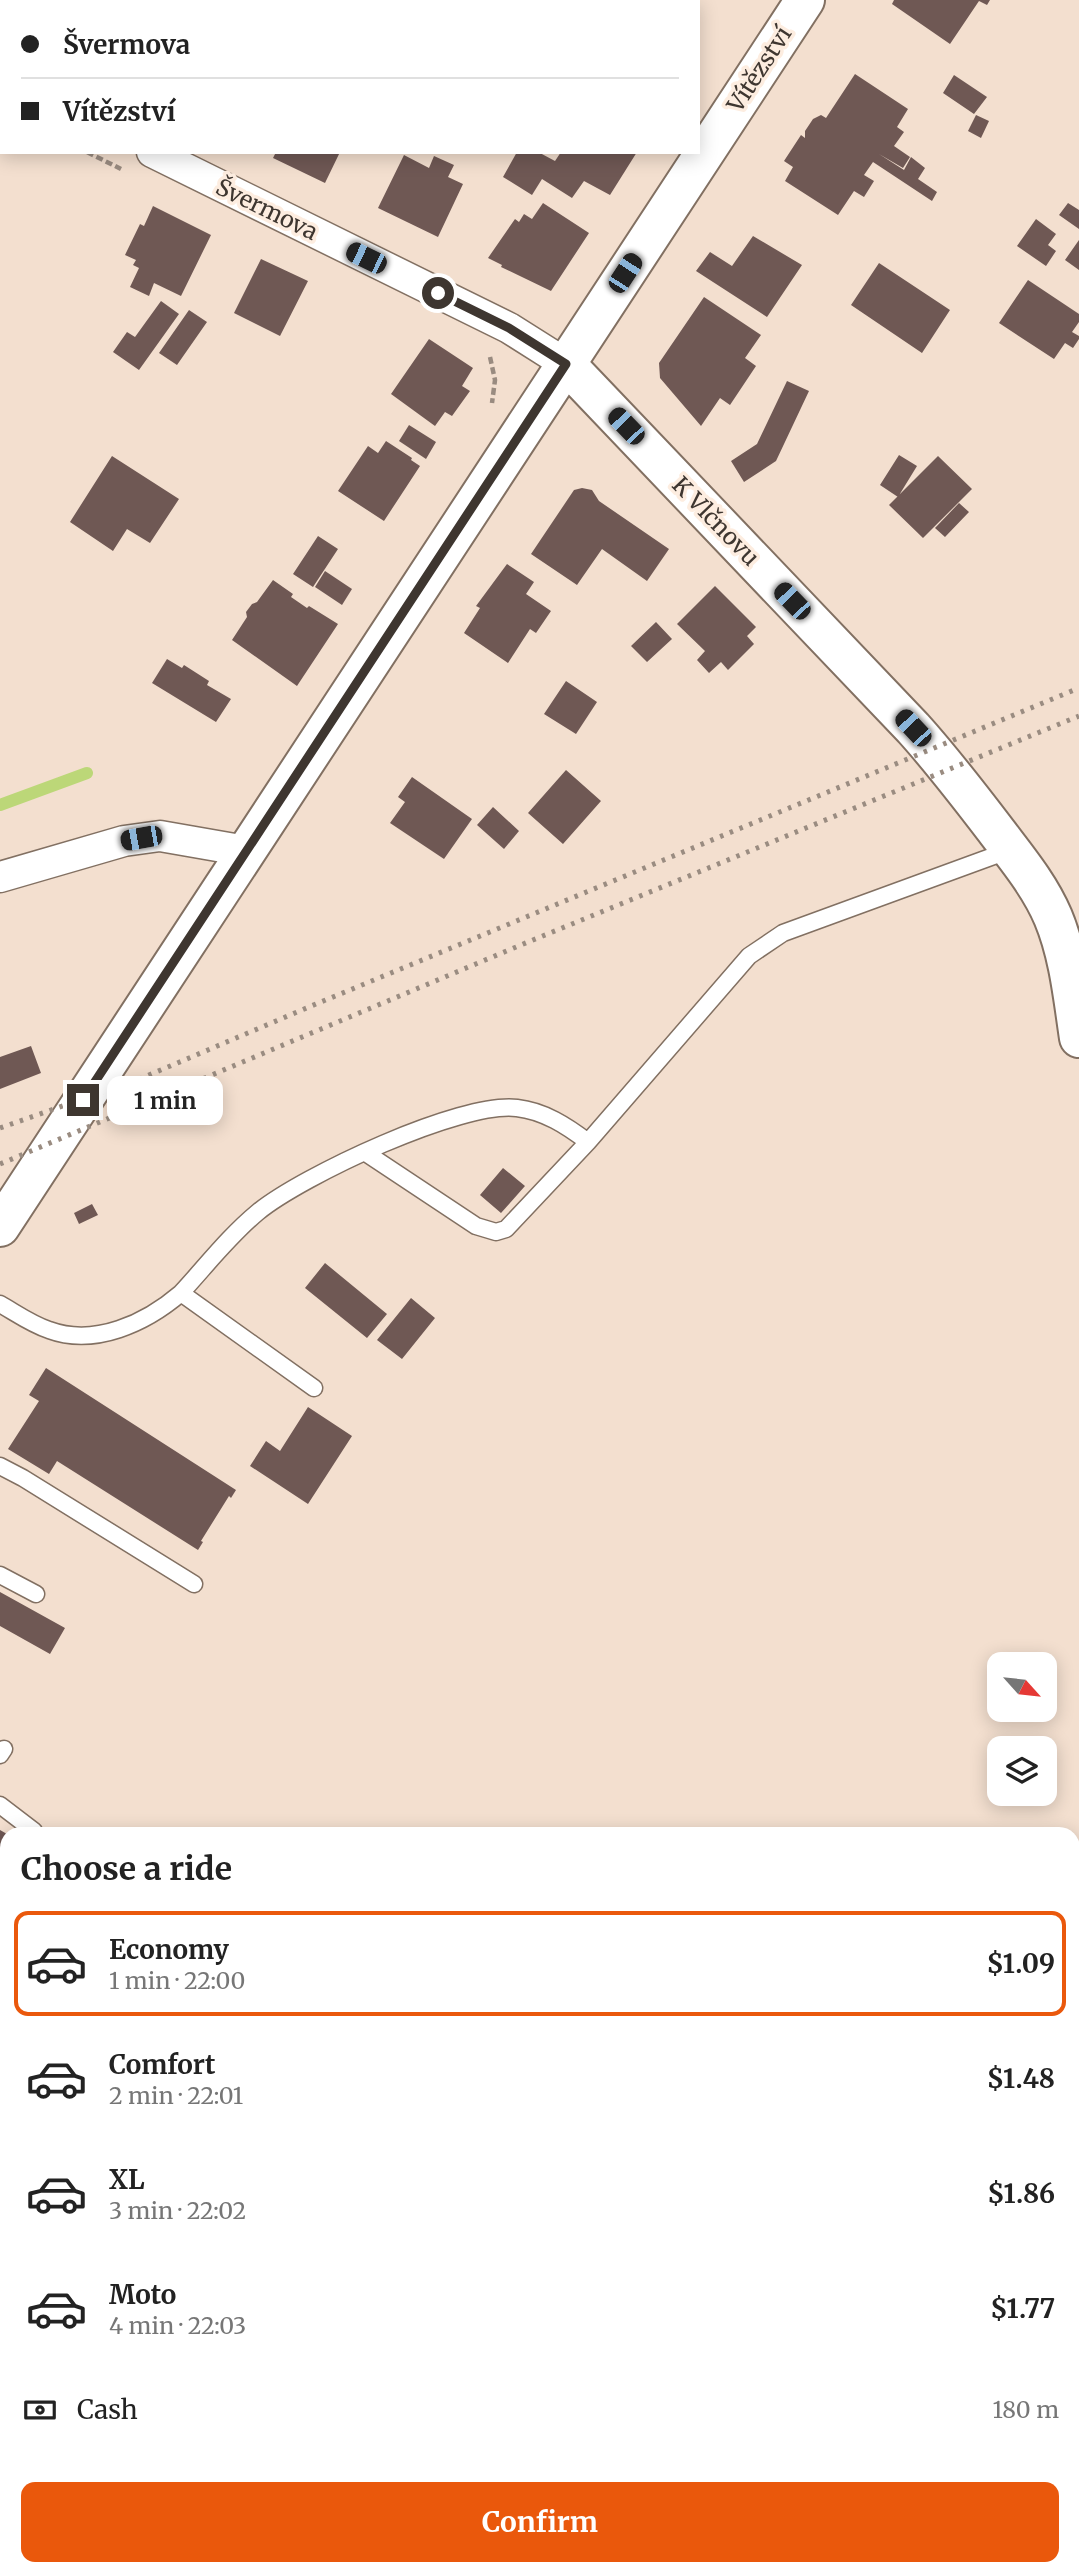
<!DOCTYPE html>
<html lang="en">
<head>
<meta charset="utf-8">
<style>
  body { margin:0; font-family:Merriweather,serif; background:#f2f2f2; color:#222; height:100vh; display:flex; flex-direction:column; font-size:26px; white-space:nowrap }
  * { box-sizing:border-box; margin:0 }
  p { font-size:23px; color:#767676 }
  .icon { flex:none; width:38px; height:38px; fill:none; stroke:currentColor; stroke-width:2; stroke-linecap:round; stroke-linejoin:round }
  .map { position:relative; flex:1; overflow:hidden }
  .drawer { position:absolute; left:0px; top:1827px; width:1080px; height:749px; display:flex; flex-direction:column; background:#fff; border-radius:21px 21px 0 0; box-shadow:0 4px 18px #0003 }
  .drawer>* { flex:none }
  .hud { position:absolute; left:0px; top:0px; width:700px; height:154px; box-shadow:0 4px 18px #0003; display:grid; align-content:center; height:154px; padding:0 21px; background:#fff }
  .needle { width:46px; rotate:117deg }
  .tools { position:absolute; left:987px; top:1652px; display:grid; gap:14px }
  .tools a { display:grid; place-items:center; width:70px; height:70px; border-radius:14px; background:#fff; box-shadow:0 4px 18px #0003; font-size:35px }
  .end { position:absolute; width:32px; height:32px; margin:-16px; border:9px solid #3e3630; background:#fff; box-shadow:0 0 0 4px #fff }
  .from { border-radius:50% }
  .bubble { position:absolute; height:49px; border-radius:14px; background:#fff; box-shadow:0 4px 18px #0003; font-size:23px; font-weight:700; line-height:49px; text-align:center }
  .car { position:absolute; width:21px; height:42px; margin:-21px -10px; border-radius:9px; box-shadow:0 0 5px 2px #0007; background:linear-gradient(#222 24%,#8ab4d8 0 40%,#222 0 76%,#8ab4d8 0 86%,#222 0) }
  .hud b { display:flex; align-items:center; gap:24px; height:66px; font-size:26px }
  .hud b+b { border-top:2px solid #e0e0e0 }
  .hud i { width:18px; height:18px; background:#222 }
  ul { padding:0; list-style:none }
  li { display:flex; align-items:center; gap:21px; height:105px; margin:0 14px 10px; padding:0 7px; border:4px solid transparent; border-radius:14px }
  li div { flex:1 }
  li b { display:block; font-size:26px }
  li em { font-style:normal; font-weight:700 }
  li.active { border-color:#ea580c }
  li>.icon { width:63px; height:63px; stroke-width:1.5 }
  h2 { padding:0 21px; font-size:32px; line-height:84px }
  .pay { display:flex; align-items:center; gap:18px; height:77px; padding:0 21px; font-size:26px }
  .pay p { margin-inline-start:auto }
  .action { display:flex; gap:14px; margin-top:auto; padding:14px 21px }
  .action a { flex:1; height:80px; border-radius:14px; background:#ea580c; color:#fff; font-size:28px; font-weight:700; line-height:80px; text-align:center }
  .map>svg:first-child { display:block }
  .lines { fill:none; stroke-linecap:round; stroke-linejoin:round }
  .stream { stroke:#bcd778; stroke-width:12 }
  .building { fill:#6f5854 }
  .lane-casing { stroke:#827062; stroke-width:19 }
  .street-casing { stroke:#827062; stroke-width:33 }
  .secondary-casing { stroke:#827062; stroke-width:42 }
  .path { stroke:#998b80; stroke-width:4.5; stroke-dasharray:7 3.5; stroke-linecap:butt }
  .lane { stroke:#fff; stroke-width:16 }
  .street { stroke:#fff; stroke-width:30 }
  .secondary { stroke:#fff; stroke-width:38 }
  .rail { stroke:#9a8c81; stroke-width:5; stroke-dasharray:3.5 7; stroke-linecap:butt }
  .route { stroke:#3e3630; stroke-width:9 }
  .labels { text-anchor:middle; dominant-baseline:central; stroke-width:7; stroke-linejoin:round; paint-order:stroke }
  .street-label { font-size:23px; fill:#3e3630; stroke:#fdede0 }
</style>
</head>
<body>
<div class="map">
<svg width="1079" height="2576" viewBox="0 0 1079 2576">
  <rect width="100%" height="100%" fill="#f3dfcf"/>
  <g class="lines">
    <path class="stream" d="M0 805 87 773"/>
  </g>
  <path class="building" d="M894 0H990L987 5 979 1 950 44 892 4Z
    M855 74 908 109 897 127 904 132 894 146 910 157 903 168 879 154 904 170 911 157 925 168 918 179 937 192 932 201 873 162 864 175 874 181 864 197 854 191 838 215 785 181 793 167 784 161 801 135 805 138V131L813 119 821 115 826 118Z
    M954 75 987 97 974 114 943 93Z
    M976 115 989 121 981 138 968 131Z
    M276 152H340L325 183 273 158Z
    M517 152 540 153 555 161 561 152H637L610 195 584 181 572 198 542 179 532 195 503 177Z
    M404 155 429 168 434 156 454 165 448 177 463 184 438 237 378 208Z
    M543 203 589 233 551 291 501 267 502 265 488 258 515 219 519 222 524 214 532 219Z
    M1068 203 1079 210V229L1059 215Z
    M153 206 211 235 181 296 154 283 149 296 130 287 139 268 133 265 136 260 125 255 140 224 144 226Z
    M1036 219 1056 234 1048 245 1056 251 1046 266 1017 246Z
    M753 236 802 265 767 317 696 271 710 252 732 266Z
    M1079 240V270L1065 260Z
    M261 259 308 281 280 336 234 313Z
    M879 263 950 310 922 353 851 305Z
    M1028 280 1079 314V322L1072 332 1079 336V339L1073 348 1065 343 1054 359 999 323Z
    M704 297 761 335 745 358 756 366 730 405 720 398 701 426 660 378 659 363Z
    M161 301 179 314 139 370 113 352 127 332 135 337Z
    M189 310 207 322 177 365 159 353Z
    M429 339 473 368 462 386 470 391 452 416 445 412 435 426 391 394Z
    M787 381 809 391 776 461 744 482 731 461 757 444Z
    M409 425 436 442 426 459 399 441Z
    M386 441 412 458 411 460 420 466 384 521 338 491 368 446 378 453Z
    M899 455 917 466 898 497 880 485Z
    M112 456 179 499 150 543 127 529 113 551 70 522Z
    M938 456 972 489 923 538 889 505Z
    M582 488 592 490 599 501 669 549 647 581 602 549 577 585 531 554 574 490Z
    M959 503 969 512 945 537 935 528Z
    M318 536 338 549 313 587 293 574Z
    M507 564 534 582 526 594 551 611 536 633 530 629 508 663 464 633 480 608 476 606Z
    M325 571 352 589 342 605 315 587Z
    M273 580 293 594 291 597 307 608 309 606 338 624 297 686 232 640 247 617 246 612 252 604 257 602Z
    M715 586 756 627 747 636 754 644 728 670 721 662 709 673 697 660 705 651 677 624Z
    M656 622 672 639 647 662 631 646Z
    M167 659 182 668 184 665 209 681 207 685 231 699 216 722 152 683Z
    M566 681 597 702 576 734 544 714Z
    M566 770 601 801 563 844 528 813Z
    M412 777 472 819 444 859 390 823 405 802 398 797Z
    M493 807 519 831 504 849 477 825Z
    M31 1046 41 1073 0 1089V1057Z
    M503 1168 525 1186 501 1213 480 1195Z
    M92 1204 98 1215 79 1224 74 1213Z
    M325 1263 387 1314 367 1338 305 1288Z
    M411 1298 435 1318 402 1359 377 1340Z
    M46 1368 236 1490 231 1498 229 1496 201 1541 203 1542 198 1550 57 1461 49 1474 8 1449 39 1401 29 1395Z
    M308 1407 352 1436 308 1504 250 1466 266 1441 280 1451Z
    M0 1592 65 1628 50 1654 0 1626Z
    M0 1830 7 1834V1897L0 1902Z"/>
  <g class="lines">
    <defs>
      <path id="lane" d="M366 1153 476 1226 496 1232 506 1229 588 1142 749 956 783 933 1010 850
        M181 1293C206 1266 229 1236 258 1212 302 1176 461 1101 517 1108 544 1111 567 1126 588 1142
        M0 1304C16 1313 31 1324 49 1330 95 1347 146 1323 181 1293L314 1388
        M0 1466 23 1478 194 1584
        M0 1575 36 1594
        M0 1755 4 1749
        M0 1805 34 1831"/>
      <path id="street" d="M51 2 52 0
        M0 96 2 93
        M152 152 509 328 566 364
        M0 877 124 841 160 836 246 851"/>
      <path id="secondary" d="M566 364 913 728C942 760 968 794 994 828 1015 856 1039 884 1053 917 1069 955 1073 998 1079 1038
        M0 1227 805 0"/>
    </defs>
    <use href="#lane" class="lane-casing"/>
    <use href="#street" class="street-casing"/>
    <use href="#secondary" class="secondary-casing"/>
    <path class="path" d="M0 47 2 48
      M0 141 2 138
      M87 152 121 169
      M490 357 495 380 492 403"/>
    <use href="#lane" class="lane"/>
    <use href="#street" class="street"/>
    <use href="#secondary" class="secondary"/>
    <path class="rail" d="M0 1128 142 1078 316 1004 1079 688
      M0 1164 528 942 1079 716"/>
  </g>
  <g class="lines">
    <path class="route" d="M83 1100 566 364 509 328 438 293"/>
  </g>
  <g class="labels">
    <g class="street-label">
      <text transform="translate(759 69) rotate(-57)">Vítězství</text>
      <text transform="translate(267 209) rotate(26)">Švermova</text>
      <text transform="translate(716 521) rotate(46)">K Vlčnovu</text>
    </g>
  </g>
</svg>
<div class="tools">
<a><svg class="needle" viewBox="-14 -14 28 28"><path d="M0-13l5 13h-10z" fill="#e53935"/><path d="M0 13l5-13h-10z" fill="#767676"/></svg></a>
<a><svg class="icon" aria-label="layers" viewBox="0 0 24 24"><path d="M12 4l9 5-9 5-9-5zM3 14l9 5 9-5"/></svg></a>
</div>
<i class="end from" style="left:438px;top:293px"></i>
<i class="end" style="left:83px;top:1100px"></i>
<div class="bubble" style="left:107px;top:1076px;width:116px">1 min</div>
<i class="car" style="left:366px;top:258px;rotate:296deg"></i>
<i class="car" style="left:625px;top:273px;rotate:33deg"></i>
<i class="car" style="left:626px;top:426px;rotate:316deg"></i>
<i class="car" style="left:792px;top:601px;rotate:316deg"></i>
<i class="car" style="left:913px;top:728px;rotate:317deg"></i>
<i class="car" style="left:141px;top:838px;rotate:260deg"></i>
<div class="hud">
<b><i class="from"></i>Švermova</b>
<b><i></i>Vítězství</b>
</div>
<section class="drawer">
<h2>Choose a ride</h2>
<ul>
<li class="active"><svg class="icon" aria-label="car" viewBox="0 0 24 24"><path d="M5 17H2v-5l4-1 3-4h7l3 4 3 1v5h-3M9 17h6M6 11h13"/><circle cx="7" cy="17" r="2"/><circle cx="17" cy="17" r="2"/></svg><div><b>Economy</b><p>1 min · 22:00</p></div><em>$1.09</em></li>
<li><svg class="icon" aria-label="car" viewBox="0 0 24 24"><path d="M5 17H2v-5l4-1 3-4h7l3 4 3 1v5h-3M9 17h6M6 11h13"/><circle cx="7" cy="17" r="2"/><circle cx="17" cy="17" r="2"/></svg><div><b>Comfort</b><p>2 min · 22:01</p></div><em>$1.48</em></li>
<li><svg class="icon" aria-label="car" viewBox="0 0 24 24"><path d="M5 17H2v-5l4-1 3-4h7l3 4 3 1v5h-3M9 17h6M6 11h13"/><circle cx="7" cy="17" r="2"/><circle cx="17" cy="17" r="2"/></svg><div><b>XL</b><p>3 min · 22:02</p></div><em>$1.86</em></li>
<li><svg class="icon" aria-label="car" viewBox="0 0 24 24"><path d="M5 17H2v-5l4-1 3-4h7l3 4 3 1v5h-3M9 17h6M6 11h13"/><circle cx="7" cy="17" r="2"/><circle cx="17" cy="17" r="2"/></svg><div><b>Moto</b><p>4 min · 22:03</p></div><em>$1.77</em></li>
</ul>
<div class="pay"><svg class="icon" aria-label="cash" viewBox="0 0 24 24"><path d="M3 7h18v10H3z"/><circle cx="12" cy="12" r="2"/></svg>Cash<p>180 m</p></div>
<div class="action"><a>Confirm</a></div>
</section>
</div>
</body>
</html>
